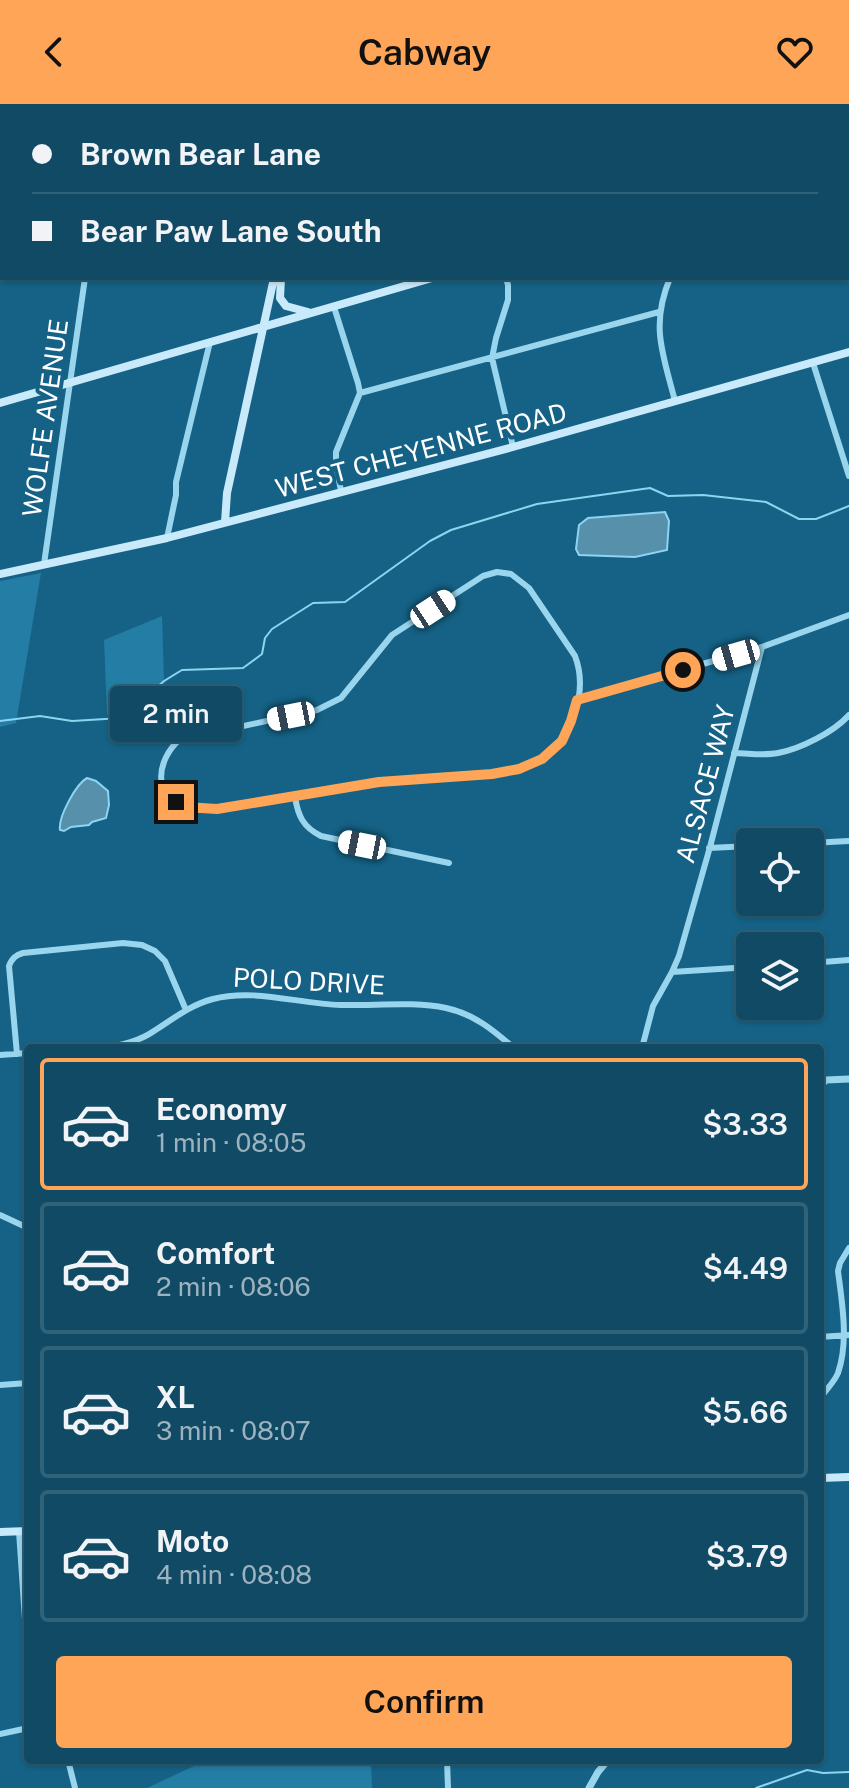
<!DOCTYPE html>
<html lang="en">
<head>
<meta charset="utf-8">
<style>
  body { margin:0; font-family:"Public Sans",sans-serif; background:#1e546d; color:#f1f3f6; height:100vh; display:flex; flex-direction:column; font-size:30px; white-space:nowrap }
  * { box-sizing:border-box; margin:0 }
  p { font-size:26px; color:#9cb3bf }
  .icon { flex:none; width:44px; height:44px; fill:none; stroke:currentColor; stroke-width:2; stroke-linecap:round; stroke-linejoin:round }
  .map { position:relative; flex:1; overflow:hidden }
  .sheet { position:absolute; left:24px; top:940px; width:800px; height:720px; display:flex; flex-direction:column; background:#104a64; border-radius:8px; box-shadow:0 2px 6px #0004,0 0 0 2px #306278 }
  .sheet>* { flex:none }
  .banner { position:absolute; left:0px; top:0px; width:850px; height:176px; box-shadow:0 2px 6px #0004,0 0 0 2px #306278; display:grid; align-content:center; height:176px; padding:0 32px; background:#104a64 }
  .tools { position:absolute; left:736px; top:724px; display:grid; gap:16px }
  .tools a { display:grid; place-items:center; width:88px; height:88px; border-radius:8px; background:#104a64; box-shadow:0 2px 6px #0004,0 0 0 2px #306278; font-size:40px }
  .end { position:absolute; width:36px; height:36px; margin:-18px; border:10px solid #ffa557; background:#111; box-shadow:0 0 0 4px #111 }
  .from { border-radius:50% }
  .bubble { position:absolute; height:56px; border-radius:8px; background:#104a64; box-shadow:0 2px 6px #0004,0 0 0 2px #306278; font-size:26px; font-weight:600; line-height:56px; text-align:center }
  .car { position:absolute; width:24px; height:48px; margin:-24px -12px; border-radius:10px; box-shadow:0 0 6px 2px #0007; background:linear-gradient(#fff 24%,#345 0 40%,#fff 0 76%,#345 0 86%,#fff 0) }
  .banner b { display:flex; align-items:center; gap:28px; height:76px; font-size:30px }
  .banner b+b { border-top:2px solid #306278 }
  .banner i { width:20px; height:20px; background:#f1f3f6 }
  ul { padding:14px 0 0; list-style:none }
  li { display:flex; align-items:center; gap:24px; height:132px; margin:0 16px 12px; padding:0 16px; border:4px solid #306278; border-radius:8px }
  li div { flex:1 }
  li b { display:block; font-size:30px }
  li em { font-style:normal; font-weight:600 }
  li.on { border-color:#ffa557 }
  li>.icon { width:72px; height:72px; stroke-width:1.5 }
  .action { display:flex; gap:16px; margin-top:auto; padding:16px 32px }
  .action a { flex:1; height:92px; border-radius:8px; background:#ffa557; color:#111; font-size:32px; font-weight:600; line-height:92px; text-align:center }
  header { display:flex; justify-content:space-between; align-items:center; height:104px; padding:0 32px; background:#ffa557; color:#111; font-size:36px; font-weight:600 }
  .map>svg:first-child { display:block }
  .green { fill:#247da4 }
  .water { fill:#5790aa; stroke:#8dd4f1; stroke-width:2 }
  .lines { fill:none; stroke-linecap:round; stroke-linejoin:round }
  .stream { stroke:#8dd4f1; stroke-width:2 }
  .minor { stroke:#9ad5ee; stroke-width:6 }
  .tertiary { stroke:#9ad5ee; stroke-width:7 }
  .secondary { stroke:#c8eafa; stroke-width:8 }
  .route { stroke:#ffa557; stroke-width:10 }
  .labels { text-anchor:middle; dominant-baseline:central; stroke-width:8; stroke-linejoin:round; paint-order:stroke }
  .street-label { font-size:26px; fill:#fff; stroke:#156286 }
</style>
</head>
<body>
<header><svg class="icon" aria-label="back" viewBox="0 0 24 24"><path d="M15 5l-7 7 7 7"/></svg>Cabway<svg class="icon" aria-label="heart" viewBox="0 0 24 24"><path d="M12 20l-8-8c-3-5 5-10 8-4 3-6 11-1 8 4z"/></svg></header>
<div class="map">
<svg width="849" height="1684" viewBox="0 0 849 1684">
  <rect width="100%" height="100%" fill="#156286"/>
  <path class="green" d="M41 469 16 619 0 623V477Z
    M162 512 164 576 181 565 122 614 107 611 104 536Z
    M207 1656H371L372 1684H147Z"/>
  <path class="water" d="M665 408 669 417 667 446 635 453 579 451 576 445 579 421 588 414Z
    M87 674 96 677 108 687 109 701 106 714 92 718 89 721 71 723 64 727 60 726C58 713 76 680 87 674Z"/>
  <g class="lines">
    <path class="stream" d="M0 617 40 612 72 617 122 614 164 577 182 566 243 564 262 550 265 534 272 525 313 499 345 498 430 437 451 426 537 400 650 384 668 392 703 391 766 398 799 415H816L849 402
      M756 1684 807 1666 823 1669 849 1668"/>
    <path class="minor" d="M5 2 6 0
      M112 2V0
      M527 2 533 0
      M667 2V0
      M0 11 2 8
      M0 59 2 58
      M506 174 508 181V196L496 234 492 254 513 343
      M670 174C650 222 663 250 675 297
      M334 203 358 279 360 289 336 348V361L341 387
      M813 259 849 372
      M360 289 659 208
      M167 434 176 391V378L210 238
      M44 460 85 174
      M497 468 511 470 529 484 575 552C589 589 571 638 536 658 506 676 457 671 422 674 369 678 318 690 265 698 240 702 211 710 186 703 151 693 157 656 179 636L317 606 341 594 392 531 483 472Z
      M577 596 762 543
      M734 649C748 649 763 652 778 649 800 645 834 628 849 611
      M295 693C298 712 303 723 321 732L449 759
      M810 739 849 737
      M709 744 750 742
      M810 859 849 856
      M672 868 750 863
      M101 944C120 942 138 938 154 927 173 915 190 901 213 895 254 884 299 900 341 901 374 902 414 897 446 904 474 910 493 926 514 944
      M642 944 653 902 672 868 679 852 710 743 762 543 849 511
      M17 950 9 862C12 854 16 851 23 849L123 839 142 841 155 847 165 857 186 906
      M0 951 28 949
      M0 1111 28 1124
      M820 1233 849 1231
      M0 1281 28 1279
      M820 1295C825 1286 834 1279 838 1269 849 1237 842 1199 838 1167L840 1159 849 1144
      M19 1427 28 1560
      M0 1630 28 1624
      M68 1656 75 1684
      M447 1656 448 1684"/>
    <path class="tertiary" d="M820 982 826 976 849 975
      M589 1684 598 1668 608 1656"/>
    <path class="secondary" d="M312 2 313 0
      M848 54 849 53
      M281 174 280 194 286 202 308 208
      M0 299 432 174
      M225 418 227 389 274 174
      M0 470 167 434 513 343 849 248
      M820 1374 849 1373
      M0 1428 28 1427"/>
  </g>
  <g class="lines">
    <path class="route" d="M176 698 185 703 217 705 379 678 492 670 519 665 542 655 562 637 571 617 577 596 683 566"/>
  </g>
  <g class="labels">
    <g class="street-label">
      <text transform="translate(45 314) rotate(-82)">WOLFE AVENUE</text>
      <text transform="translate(421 346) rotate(-15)">WEST CHEYENNE ROAD</text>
      <text transform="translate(705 680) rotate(-75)">ALSACE WAY</text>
      <text transform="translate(309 877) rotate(3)">POLO DRIVE</text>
    </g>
  </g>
</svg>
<div class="tools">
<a><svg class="icon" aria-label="locate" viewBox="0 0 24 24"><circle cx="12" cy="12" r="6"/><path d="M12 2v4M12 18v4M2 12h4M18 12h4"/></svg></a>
<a><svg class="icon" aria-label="layers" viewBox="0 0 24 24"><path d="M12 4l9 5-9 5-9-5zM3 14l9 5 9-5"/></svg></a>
</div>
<i class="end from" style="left:683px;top:566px"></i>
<i class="end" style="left:176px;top:698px"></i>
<div class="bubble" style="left:110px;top:582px;width:132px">2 min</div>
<i class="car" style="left:433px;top:505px;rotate:57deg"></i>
<i class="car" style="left:736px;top:551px;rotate:254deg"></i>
<i class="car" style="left:291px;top:612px;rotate:259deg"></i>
<i class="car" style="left:362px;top:741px;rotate:281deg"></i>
<div class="banner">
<b><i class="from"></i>Brown Bear Lane</b>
<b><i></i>Bear Paw Lane South</b>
</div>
<section class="sheet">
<ul>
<li class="on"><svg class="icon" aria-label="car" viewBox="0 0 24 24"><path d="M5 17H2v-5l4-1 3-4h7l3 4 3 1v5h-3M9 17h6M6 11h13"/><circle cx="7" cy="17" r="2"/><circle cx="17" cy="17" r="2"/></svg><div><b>Economy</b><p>1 min · 08:05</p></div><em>$3.33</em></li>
<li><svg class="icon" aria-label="car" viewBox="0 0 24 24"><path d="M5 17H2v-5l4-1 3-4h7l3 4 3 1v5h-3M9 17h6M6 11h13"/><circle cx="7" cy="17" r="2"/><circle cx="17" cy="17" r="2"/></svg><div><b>Comfort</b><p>2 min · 08:06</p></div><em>$4.49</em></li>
<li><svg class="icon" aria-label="car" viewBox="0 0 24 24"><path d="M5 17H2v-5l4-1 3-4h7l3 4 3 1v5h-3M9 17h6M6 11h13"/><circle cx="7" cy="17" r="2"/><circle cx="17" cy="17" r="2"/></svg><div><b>XL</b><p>3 min · 08:07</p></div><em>$5.66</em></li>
<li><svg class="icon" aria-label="car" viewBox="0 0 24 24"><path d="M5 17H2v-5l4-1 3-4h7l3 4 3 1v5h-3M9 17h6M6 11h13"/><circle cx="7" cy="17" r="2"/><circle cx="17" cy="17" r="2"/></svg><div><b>Moto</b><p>4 min · 08:08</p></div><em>$3.79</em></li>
</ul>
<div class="action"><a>Confirm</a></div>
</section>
</div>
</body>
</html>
